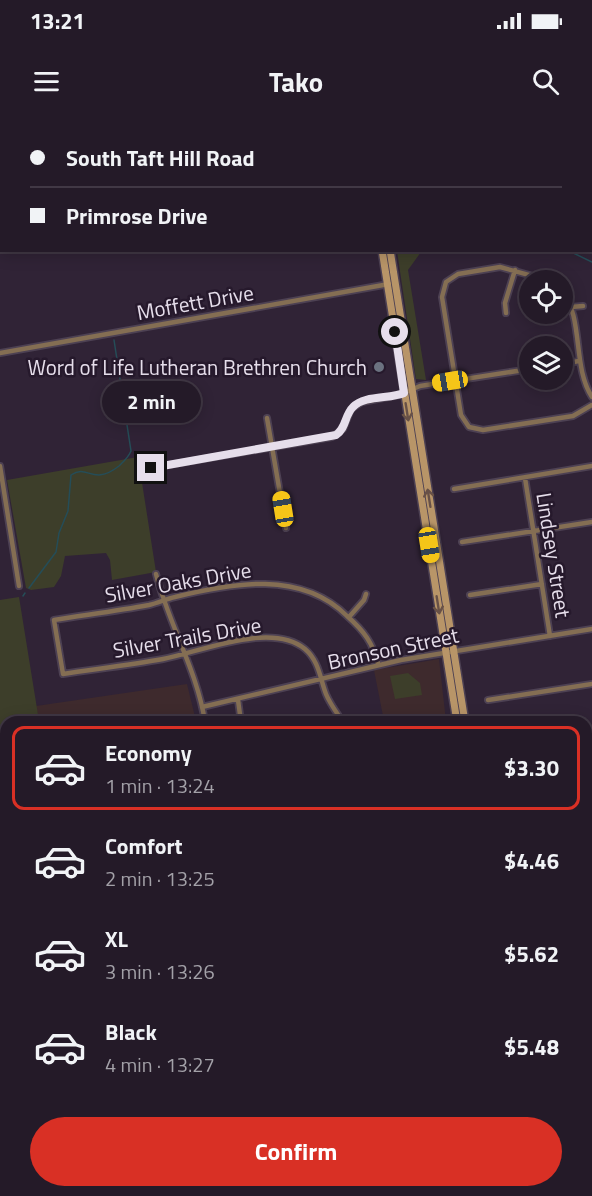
<!DOCTYPE html>
<html lang="en">
<head>
<meta charset="utf-8">
<style>
  body { margin:0; font-family:"Titillium Web",sans-serif; background:#302734; color:#f1f3f6; height:100vh; display:flex; flex-direction:column; font-size:22px; white-space:nowrap }
  * { box-sizing:border-box; margin:0 }
  p { font-size:20px; color:#a3a1a8 }
  .icon { flex:none; width:33px; height:33px; fill:none; stroke:currentColor; stroke-width:2; stroke-linecap:round; stroke-linejoin:round }
  .map { position:relative; flex:1; overflow:hidden }
  .details { position:absolute; left:0px; top:596px; width:592px; height:482px; display:flex; flex-direction:column; background:#241a28; border-radius:18px 18px 0 0; box-shadow:0 3px 15px #0003,0 0 0 2px #413845 }
  .details>* { flex:none }
  .guide { position:absolute; left:0px; top:0px; width:592px; height:132px; box-shadow:0 3px 15px #0003,0 0 0 2px #413845; display:grid; align-content:center; height:132px; padding:0 30px; background:#241a28 }
  .controls { position:absolute; left:519px; top:150px; display:grid; gap:12px }
  .controls a { display:grid; place-items:center; width:54px; height:54px; border-radius:50%; background:#241a28; box-shadow:0 3px 15px #0003,0 0 0 2px #413845; font-size:30px }
  .end { position:absolute; width:27px; height:27px; margin:-14px; border:8px solid #e6deeb; background:#111; box-shadow:0 0 0 3px #111 }
  .from { border-radius:50% }
  .bubble { position:absolute; height:42px; border-radius:21px; background:#241a28; box-shadow:0 3px 15px #0003,0 0 0 2px #413845; font-size:20px; font-weight:700; line-height:42px; text-align:center }
  .car { position:absolute; width:18px; height:36px; margin:-18px -9px; border-radius:8px; box-shadow:0 0 4px 2px #0007; background:linear-gradient(#f5c518 24%,#345 0 40%,#f5c518 0 76%,#345 0 86%,#f5c518 0) }
  .guide b { display:flex; align-items:center; gap:21px; height:57px; font-size:22px }
  .guide b+b { border-top:2px solid #413845 }
  .guide i { width:15px; height:15px; background:#f1f3f6 }
  ul { padding:10px 0 0; list-style:none }
  li { display:flex; align-items:center; gap:18px; height:84px; margin:0 12px 9px; padding:0 18px; border:3px solid transparent; border-radius:12px }
  li div { flex:1 }
  li b { display:block; font-size:22px }
  li em { font-style:normal; font-weight:700 }
  li.active { border-color:#d93025 }
  li>.icon { width:54px; height:54px; stroke-width:1.5 }
  .primary-button { display:flex; gap:12px; margin-top:auto; padding:12px 30px }
  .primary-button a { flex:1; height:69px; border-radius:36px; background:#d93025; color:#fff; font-size:24px; font-weight:700; line-height:69px; text-align:center }
  .status { display:flex; justify-content:space-between; align-items:center; height:42px; padding:0 30px; background:#241a28; direction:ltr }
  .status svg { height:16px; fill:currentColor }
  header { display:flex; justify-content:space-between; align-items:center; height:78px; padding:0 30px; background:#241a28; font-size:27px; font-weight:700 }
  .map>svg:first-child { display:block }
  .education { fill:#3e2a2d }
  .green { fill:#3d3e2a }
  .lines { fill:none; stroke-linecap:round; stroke-linejoin:round }
  .stream { stroke:#254d58; stroke-width:1.5 }
  .street-casing { stroke:#4d4153; stroke-width:8 }
  .secondary-casing { stroke:#4d4153; stroke-width:10 }
  .street { stroke:#846e53; stroke-width:4.5 }
  .secondary { stroke:#b89568; stroke-width:7 }
  .oneway { stroke:#685147 }
  .route { stroke:#e6deeb; stroke-width:8 }
  .worship-dot { fill:#6b7280; stroke:#26192c; stroke-width:2 }
  .labels { text-anchor:middle; dominant-baseline:central; stroke-width:5; stroke-linejoin:round; paint-order:stroke }
  .street-label { font-size:21px; fill:#e6deeb; stroke:#26192c }
  .poi-label { font-size:21px; fill:#e6deeb; stroke:#26192c; text-anchor:end }
</style>
</head>
<body>
<div class="status"><b>13:21</b><svg viewBox="0 0 49 12"><path d="M0 12V9h3v3zM5 12V6h3v6zM10 12V3h3v9zM15 12V0h3v12zM26 1h20v11H26zM47 4h2v5h-2z"/></svg></div>
<header><svg class="icon" aria-label="menu" viewBox="0 0 24 24"><path d="M4 6h16M4 12h16M4 18h16"/></svg>Tako<svg class="icon" aria-label="search" viewBox="0 0 24 24"><circle cx="10" cy="10" r="6"/><path d="M15 15l6 6"/></svg></header>
<div class="map">
<svg width="592" height="1076" viewBox="0 0 592 1076">
  <rect width="100%" height="100%" fill="#302336"/>
  <path class="education" d="M439 539 446 601H384L374 550Z
    M187 564 196 601H39L36 586Z"/>
  <path class="green" d="M397 131H430L421 132 408 150 426 260 416 259Z
    M138 337 156 452 112 460 110 440 106 433 65 436 61 456 54 467 31 470 26 468 7 360Z
    M19 477 39 601 6 602V760L0 761V480Z
    M408 553 420 563 422 575 395 579 390 556Z"/>
  <g class="lines">
    <path class="stream" d="M5 0V2
      M216 2 217 0
      M0 59H2
      M567 130 592 142
      M29 468 56 432 59 413 68 391 71 355C88 343 92 367 119 346 124 341 128 338 131 331L114 220
      M23 476 25 473"/>
    <defs>
      <path id="street" d="M78 0 79 2
        M154 0V2
        M591 59H592
        M547 160 500 147 458 154 446 162 442 177 461 295 469 307 483 310 573 296 592 285
        M562 171C584 198 572 246 592 277
        M571 187 583 186
        M506 193 505 183 515 150
        M0 233 389 164
        M562 244 579 241
        M267 298 286 408
        M0 346 19 466
        M151 348 332 317 343 309 351 289 362 282 399 275 420 266 530 249
        M525 358 550 516
        M454 369 592 346
        M462 422 592 402
        M156 454C169 505 197 550 205 602
        M470 475 542 464
        M349 497 364 480 366 474
        M238 580 241 602
        M488 580 592 564
        M202 587 401 540 592 509
        M343 602C337 593 330 584 326 574 320 558 319 541 305 529 271 501 200 532 163 539 130 545 96 549 63 554L54 500C85 495 117 491 149 485 158 483 166 479 175 477 232 463 301 450 347 496 364 511 373 523 378 544
        M586 618 592 617
        M586 693 592 728
        M586 851 592 848
        M0 971 6 962
        M0 1067 1 1076
        M76 1071 77 1076
        M355 1071 359 1076
        M404 1071 405 1076
        M131 1076V1071
        M247 1076 278 1071"/>
      <path id="secondary" d="M361 0V2
        M370 0V2
        M382 130 457 602
        M390 130 465 602
        M586 666 592 665
        M0 767 6 766
        M532 1071 533 1076"/>
    </defs>
    <use href="#street" class="street-casing"/>
    <use href="#secondary" class="secondary-casing"/>
    <use href="#street" class="street"/>
    <use href="#secondary" class="secondary"/>
  </g>
  <defs><path id="oneway-shaft" d="M-6 0H5M1.5-3L5.5 0L1.5 3" fill="none" stroke-width="1.6" stroke-linecap="round" stroke-linejoin="round" transform="scale(1.5)"/></defs>
  <g class="oneway">
    <use href="#oneway-shaft" transform="translate(407 292) rotate(81)"/>
    <use href="#oneway-shaft" transform="translate(429 378) rotate(-99)"/>
    <use href="#oneway-shaft" transform="translate(438 485) rotate(81)"/>
  </g>
  <g class="lines">
    <path class="route" d="M151 348 336 315C347 307 344 296 353 287 364 275 390 279 404 273L395 212"/>
  </g>
  <circle class="worship-dot" cx="379" cy="247" r="6"/>
  <g class="labels">
    <g class="street-label">
      <text transform="translate(195 182) rotate(-10)">Moffett Drive</text>
      <text transform="translate(554 435) rotate(81)">Lindsey Street</text>
      <text transform="translate(178 462) rotate(-10)">Silver Oaks Drive</text>
      <text transform="translate(187 517) rotate(-10)">Silver Trails Drive</text>
      <text transform="translate(393 528) rotate(-12)">Bronson Street</text>
    </g>
    <g class="poi-label">
      <text x="367" y="247">Word of Life Lutheran Brethren Church</text>
    </g>
  </g>
</svg>
<div class="controls">
<a><svg class="icon" aria-label="locate" viewBox="0 0 24 24"><circle cx="12" cy="12" r="6"/><path d="M12 2v4M12 18v4M2 12h4M18 12h4"/></svg></a>
<a><svg class="icon" aria-label="layers" viewBox="0 0 24 24"><path d="M12 4l9 5-9 5-9-5zM3 14l9 5 9-5"/></svg></a>
</div>
<i class="end from" style="left:395px;top:212px"></i>
<i class="end" style="left:151px;top:348px"></i>
<div class="bubble" style="left:102px;top:261px;width:99px">2 min</div>
<i class="car" style="left:450px;top:261px;rotate:261deg"></i>
<i class="car" style="left:283px;top:389px;rotate:351deg"></i>
<i class="car" style="left:429px;top:425px;rotate:171deg"></i>
<div class="guide">
<b><i class="from"></i>South Taft Hill Road</b>
<b><i></i>Primrose Drive</b>
</div>
<section class="details">
<ul>
<li class="active"><svg class="icon" aria-label="car" viewBox="0 0 24 24"><path d="M5 17H2v-5l4-1 3-4h7l3 4 3 1v5h-3M9 17h6M6 11h13"/><circle cx="7" cy="17" r="2"/><circle cx="17" cy="17" r="2"/></svg><div><b>Economy</b><p>1 min · 13:24</p></div><em>$3.30</em></li>
<li><svg class="icon" aria-label="car" viewBox="0 0 24 24"><path d="M5 17H2v-5l4-1 3-4h7l3 4 3 1v5h-3M9 17h6M6 11h13"/><circle cx="7" cy="17" r="2"/><circle cx="17" cy="17" r="2"/></svg><div><b>Comfort</b><p>2 min · 13:25</p></div><em>$4.46</em></li>
<li><svg class="icon" aria-label="car" viewBox="0 0 24 24"><path d="M5 17H2v-5l4-1 3-4h7l3 4 3 1v5h-3M9 17h6M6 11h13"/><circle cx="7" cy="17" r="2"/><circle cx="17" cy="17" r="2"/></svg><div><b>XL</b><p>3 min · 13:26</p></div><em>$5.62</em></li>
<li><svg class="icon" aria-label="car" viewBox="0 0 24 24"><path d="M5 17H2v-5l4-1 3-4h7l3 4 3 1v5h-3M9 17h6M6 11h13"/><circle cx="7" cy="17" r="2"/><circle cx="17" cy="17" r="2"/></svg><div><b>Black</b><p>4 min · 13:27</p></div><em>$5.48</em></li>
</ul>
<div class="primary-button"><a>Confirm</a></div>
</section>
</div>
</body>
</html>
